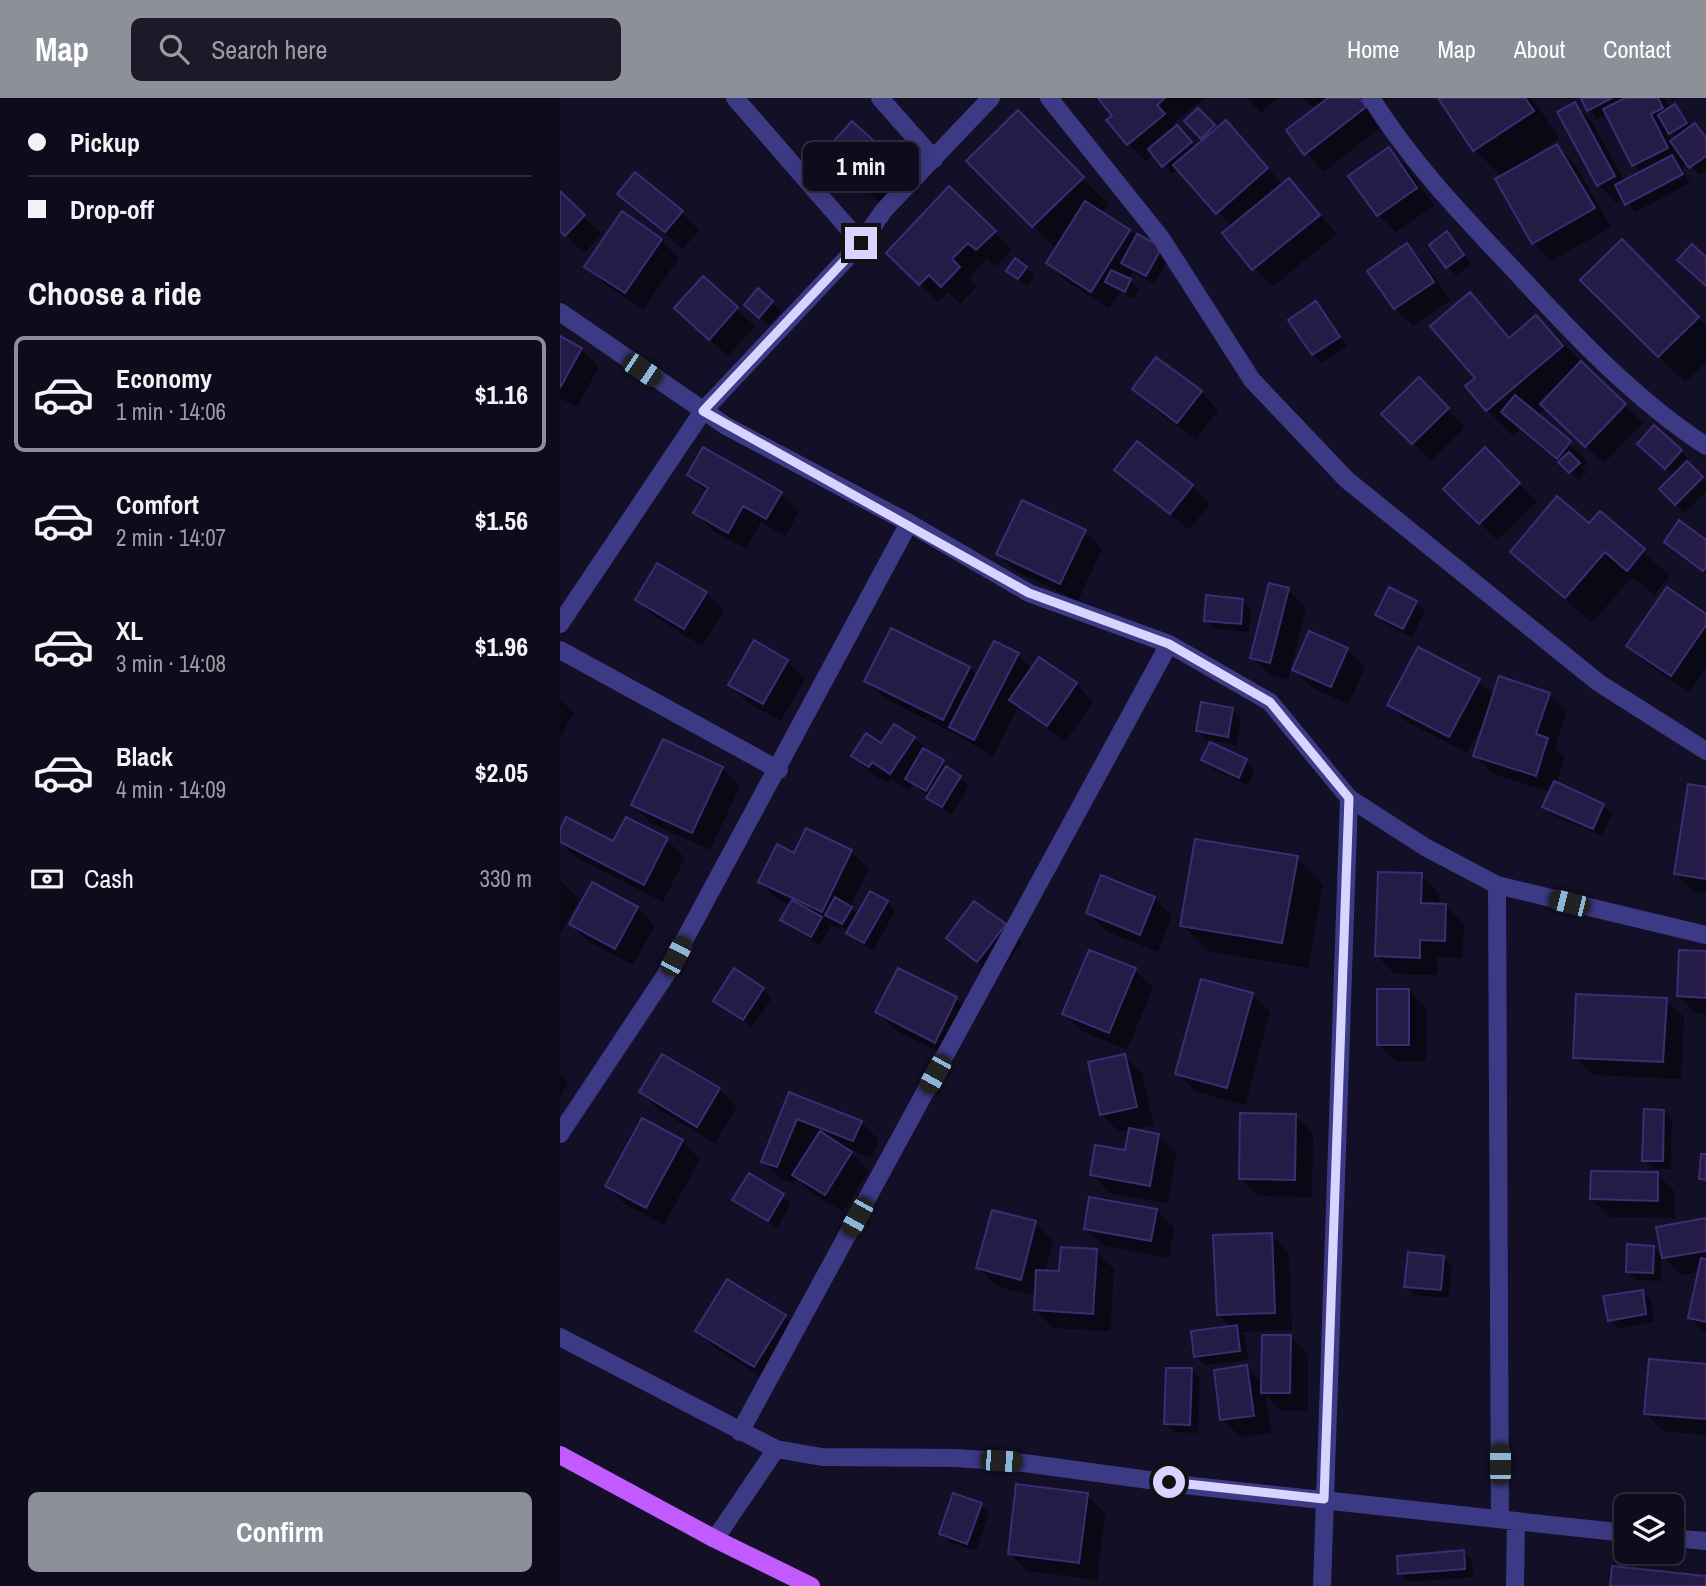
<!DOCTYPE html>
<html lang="en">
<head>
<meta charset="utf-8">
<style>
  body { margin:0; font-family:"Archivo Narrow",sans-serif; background:#1c1929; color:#f1f3f6; height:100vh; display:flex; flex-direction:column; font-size:26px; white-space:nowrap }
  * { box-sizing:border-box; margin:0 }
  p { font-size:23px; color:#9b9ba3 }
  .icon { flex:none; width:38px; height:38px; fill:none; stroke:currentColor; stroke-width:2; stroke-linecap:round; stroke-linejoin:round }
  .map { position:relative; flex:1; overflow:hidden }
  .drawer { display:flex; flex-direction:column; background:#0e0b1c; width:560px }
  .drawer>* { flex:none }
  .top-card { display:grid; align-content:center; height:154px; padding:0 28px; background:#0e0b1c }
  .tools { position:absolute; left:1054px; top:1396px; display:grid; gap:14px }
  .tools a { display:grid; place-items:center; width:70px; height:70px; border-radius:10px; background:#0e0b1c; box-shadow:0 4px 18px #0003,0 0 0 2px #2e2b3b; font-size:35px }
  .end { position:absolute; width:32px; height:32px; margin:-16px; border:9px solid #d9d4ff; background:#111; box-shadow:0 0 0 4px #111 }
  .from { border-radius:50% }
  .bubble { position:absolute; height:49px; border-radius:10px; background:#0e0b1c; box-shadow:0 4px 18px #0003,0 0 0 2px #2e2b3b; font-size:23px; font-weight:700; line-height:49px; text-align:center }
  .car { position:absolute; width:21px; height:42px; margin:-21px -10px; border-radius:9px; box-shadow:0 0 5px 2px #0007; background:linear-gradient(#222 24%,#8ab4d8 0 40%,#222 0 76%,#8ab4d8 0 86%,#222 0) }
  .top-card b { display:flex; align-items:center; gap:24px; height:66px; font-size:26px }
  .top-card b+b { border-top:2px solid #2e2b3b }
  .top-card i { width:18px; height:18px; background:#f1f3f6 }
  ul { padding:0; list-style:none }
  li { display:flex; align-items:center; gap:21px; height:116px; margin:0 14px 10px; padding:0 14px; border:4px solid transparent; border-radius:10px }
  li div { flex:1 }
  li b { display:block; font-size:26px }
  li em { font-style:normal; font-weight:700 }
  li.on { border-color:#8c9099 }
  li>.icon { width:63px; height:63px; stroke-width:1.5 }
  h2 { padding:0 28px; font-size:32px; line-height:84px }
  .pay { display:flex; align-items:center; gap:18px; height:77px; padding:0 28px; font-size:26px }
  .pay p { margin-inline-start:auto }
  .primary-button { display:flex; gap:14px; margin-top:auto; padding:14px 28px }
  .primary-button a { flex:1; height:80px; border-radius:10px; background:#8c9099; color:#fff; font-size:28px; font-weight:700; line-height:80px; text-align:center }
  header { display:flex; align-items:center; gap:42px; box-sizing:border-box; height:98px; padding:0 35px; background:#8c9099; color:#fff }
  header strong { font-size:33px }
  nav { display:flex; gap:38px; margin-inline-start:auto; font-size:24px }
  .search { width:490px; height:63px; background:#1c1929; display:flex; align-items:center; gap:18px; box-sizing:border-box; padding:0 24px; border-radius:10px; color:#9b9ba3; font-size:26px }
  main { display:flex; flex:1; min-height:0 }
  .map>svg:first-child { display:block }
  .shadow { fill:#0007; fill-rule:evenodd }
  .building { fill:#241b47; stroke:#3b2d73; stroke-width:2 }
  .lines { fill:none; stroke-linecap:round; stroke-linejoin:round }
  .street { stroke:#3d3a85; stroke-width:18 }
  .primary { stroke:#c25bff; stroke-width:18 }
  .route { stroke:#d9d4ff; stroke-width:9 }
</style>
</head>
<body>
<header>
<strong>Map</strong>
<div class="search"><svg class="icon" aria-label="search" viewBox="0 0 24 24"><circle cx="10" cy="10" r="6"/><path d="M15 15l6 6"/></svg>Search here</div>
<nav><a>Home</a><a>Map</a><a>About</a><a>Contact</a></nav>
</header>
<main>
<section class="drawer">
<div class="top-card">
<b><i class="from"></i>Pickup</b>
<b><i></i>Drop-off</b>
</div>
<h2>Choose a ride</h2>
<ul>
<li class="on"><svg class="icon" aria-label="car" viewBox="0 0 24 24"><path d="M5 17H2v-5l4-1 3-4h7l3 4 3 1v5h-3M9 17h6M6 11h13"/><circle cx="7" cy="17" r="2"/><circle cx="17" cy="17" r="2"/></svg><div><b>Economy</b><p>1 min · 14:06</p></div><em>$1.16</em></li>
<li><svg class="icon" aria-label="car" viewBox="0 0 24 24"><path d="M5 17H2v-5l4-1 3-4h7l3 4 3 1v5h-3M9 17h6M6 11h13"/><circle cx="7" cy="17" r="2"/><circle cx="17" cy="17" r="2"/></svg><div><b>Comfort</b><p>2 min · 14:07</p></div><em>$1.56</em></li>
<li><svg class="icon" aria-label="car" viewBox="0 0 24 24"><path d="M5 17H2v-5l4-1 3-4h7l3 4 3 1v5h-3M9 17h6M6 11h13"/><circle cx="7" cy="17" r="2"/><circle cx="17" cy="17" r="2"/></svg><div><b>XL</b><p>3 min · 14:08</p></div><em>$1.96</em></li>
<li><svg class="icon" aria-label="car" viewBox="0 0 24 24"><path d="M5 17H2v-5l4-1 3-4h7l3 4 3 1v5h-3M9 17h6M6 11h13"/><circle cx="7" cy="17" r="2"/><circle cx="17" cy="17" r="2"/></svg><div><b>Black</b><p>4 min · 14:09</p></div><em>$2.05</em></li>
</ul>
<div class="pay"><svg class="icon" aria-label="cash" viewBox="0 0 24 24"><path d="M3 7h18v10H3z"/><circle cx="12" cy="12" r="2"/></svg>Cash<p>330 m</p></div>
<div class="primary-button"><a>Confirm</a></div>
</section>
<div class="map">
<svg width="1146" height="1488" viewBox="0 0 1146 1488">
  <rect width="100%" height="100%" fill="#130f26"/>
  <path class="shadow" d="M540 0H644L614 25 636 50 645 42 627 23 638 13 657 32 683 42 723 87 729 82 777 136 712 189 664 135 672 129 619 71 612 76 594 56 586 63 568 46 555 18Z
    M686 0H717L701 15Z
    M744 0H800L822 28 764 74 728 33 756 12Z
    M880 0H972L999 40 962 65 963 67 997 48 1015 66 1051 129 991 163 974 145 942 79 915 52Z
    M1023 0H1103L1111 11 1115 8 1124 17 1132 30 1135 27 1146 39V72L1139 77 1121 56 1125 68 1122 70 1130 85 1075 114 1064 100 1056 105 1039 87 1014 6 1032 24 1065 84 1082 75 1074 67 1047 15 1037 21ZM1106 31H1107L1117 41 1113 44Z
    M458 14 549 107 540 115 610 159 595 186 573 174 568 182 579 191 574 201 560 194 549 210 506 183 488 165 497 152 409 63Z
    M829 51 847 69 874 108 836 134 818 116Z
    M331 62 349 79 323 108 284 72Z
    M0 96 42 136 24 155 0 132Z
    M59 96 121 114 139 132 123 151Z
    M434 134 452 152 435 169 427 161 408 180 417 188 400 206 388 194 378 204 328 155Z
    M887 135 912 166 896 177 887 169Z
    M101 142 119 160 83 212 45 186 27 169Z
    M1062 143 1146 228V264L1125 284 1022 182Z
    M847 148 865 166 890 202 853 228 835 210Z
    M466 170 474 178 467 188 448 173Z
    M143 180 195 228 168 258 134 228Z
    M198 192 221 213 209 227 194 215Z
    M910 197 951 240 976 219 1083 325 1044 365 987 310 977 318 1028 363 1022 369 1027 374 1019 382 960 332 953 338 927 312 918 280Z
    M756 206 787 248 762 265 753 256Z
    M0 240 21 251 39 269 17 309 0 300Z
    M859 282 905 329 871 363 824 316Z
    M574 291 641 294 658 312 636 342 592 309Z
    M144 351 221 396 239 414 225 438 201 424 186 451 153 433 136 415 147 395 129 377Z
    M925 352 977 404 937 442 886 391Z
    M1120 353 1129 362 1126 365 1146 385V393L1125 415 1101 391 1114 378 1088 354Z
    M556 372 632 388 650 406 629 432Z
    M1040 415 1110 478 1094 497 1072 479 1032 525 952 454 1030 428Z
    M525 434 542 451 518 503 456 473 438 456Z
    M1106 444H1146V476L1114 453Z
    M728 492 746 510 728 582 710 577 692 559Z
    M830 492 856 505 865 513 852 539 825 526 817 517Z
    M146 495 164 513 142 548 95 519 77 501Z
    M683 503 691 511 689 534 654 531 646 522Z
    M1146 518V570L1129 594 1086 565 1069 547Z
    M750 535 787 552 805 569 789 606 752 590 734 572Z
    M194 544 227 563 245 581 221 623 188 605 170 587Z
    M434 545 458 557 472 571 516 586 533 604 505 644 458 609 433 659 401 639 324 600 306 582 409 570 417 578Z
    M918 583 935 599 989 596 1007 614 995 650 1005 660 996 687 1043 707 1052 716 1042 738 993 717 985 708 991 694 933 676 915 658 925 622 907 655 847 624 829 606Z
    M0 601 14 615 0 639Z
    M673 611 681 620 676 647 646 642 638 633Z
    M354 640 409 688 391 717 353 686 349 693 331 681 327 685 311 675 293 658Z
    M651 646 686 663 695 672 688 687 652 671 643 662Z
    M162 670 180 688 150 752 91 725 73 707Z
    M1146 691V795L1133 794 1116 776Z
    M66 721 107 742 125 760 103 804 15 759 0 744V736L54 746Z
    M291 753 309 771 290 809 298 818 327 804 335 813 313 853 297 843 281 828 280 831 271 827 260 847 231 830 223 822 230 807 218 802 200 784 235 757Z
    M737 760 763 786 748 870 648 853 622 827Z
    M861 777 879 795V808H886L904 826 902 860 878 859 877 877 835 876 817 858Z
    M0 782 19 801 0 837Z
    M33 786 77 810 95 828 73 867 29 844 11 826Z
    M594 800 612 818 598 854 546 833 528 815Z
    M445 827 462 845 436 880 388 840Z
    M1146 855V916H1136L1119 898Z
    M339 872 396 901 414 918 393 961 335 932 317 914Z
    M575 872 593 890 567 952 522 933 504 916Z
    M203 891 212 900 192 929 155 903Z
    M849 893 867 911 866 964H836L818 946Z
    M692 896 710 914 685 1007 635 993 617 975Z
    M1106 902 1124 919 1121 981 1033 977 1015 959Z
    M564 958 582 976 594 1027 559 1034 541 1016Z
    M0 976 8 984 0 1000Z
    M159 991 177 1009 155 1045 99 1012 81 994Z
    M230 996 301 1024 319 1042 311 1060 286 1050 309 1073 283 1114 252 1095 237 1080 235 1086 221 1081 204 1063Z
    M1104 1013 1112 1022 1111 1071H1093L1084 1062Z
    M735 1017 753 1035 752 1099 698 1098 681 1080Z
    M598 1037 616 1055 608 1105 550 1095 532 1077Z
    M122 1043 140 1061 104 1127 65 1106 47 1088Z
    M1097 1076 1115 1094V1120L1050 1119 1032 1101Z
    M222 1098 231 1106 217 1130 175 1101Z
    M596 1112 614 1130 609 1160 543 1148 525 1130Z
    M1146 1122V1235L1130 1220 1140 1174 1121 1177 1103 1159Z
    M475 1125 493 1143 485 1175H501L536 1153 554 1171 550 1233 493 1230 475 1212 476 1198 436 1188 418 1170Z
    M712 1137 729 1155 732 1232 681 1234 685 1238 688 1262 644 1267 636 1258 672 1230 658 1216Z
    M1093 1149 1102 1158 1101 1183 1076 1182 1068 1173Z
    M884 1159 892 1168 889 1200 855 1197 846 1188Z
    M1082 1194 1091 1202 1094 1224 1058 1231 1050 1222Z
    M225 1219 243 1237 212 1286 155 1250 137 1232Z
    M730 1239 748 1257V1312H721L706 1297 711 1335 680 1339 662 1321 686 1269 703 1286Z
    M1146 1268V1337L1103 1333 1085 1315Z
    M631 1272 640 1280 638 1335 614 1334 606 1325Z
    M527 1397 545 1415 537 1482 467 1473 449 1455Z
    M421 1406 429 1415 416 1453 389 1444 381 1435Z
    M903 1453 912 1462 913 1479 848 1484 840 1476Z"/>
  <path class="building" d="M538 0H605L597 7 605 16 567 47 546 22 552 18Z
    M768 0H799L806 9 744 57 726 32Z
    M878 0H965L974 13 913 53Z
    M1021 0H1052L1027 13Z
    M1065 0H1098L1103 10 1091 16 1108 50 1072 68 1043 11Z
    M1015 4 1055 78 1037 88 997 14Z
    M1115 6 1127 25 1109 36 1098 17Z
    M638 10 655 27 641 41 624 23Z
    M458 12 524 79 472 129 406 63Z
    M666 22 708 70 656 116 613 67Z
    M292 23 333 60 304 91 264 54Z
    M1135 25 1146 40V58L1129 70 1110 43Z
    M617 27 632 44 602 69 588 51Z
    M997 46 1035 110 972 146 935 81Z
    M829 49 857 90 817 118 788 78Z
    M1112 57 1123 76 1065 107 1055 87Z
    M75 74 123 113 105 134 57 96Z
    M729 80 760 117 692 172 662 135Z
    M389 88 436 133 416 152 408 145 392 161 400 169 381 189 369 177 359 187 326 155Z
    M0 93 25 117 5 138 0 133Z
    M525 103 570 132 531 194 486 165Z
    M62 113 102 141 65 195 24 169Z
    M887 133 904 157 886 170 869 147Z
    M577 136 602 149 586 178 561 165Z
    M1062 141 1139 219 1098 259 1020 182Z
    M847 145 874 184 834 211 807 173Z
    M1132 146 1146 159V188L1117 162Z
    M455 160 467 169 458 181 446 173Z
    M551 172 571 181 565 194 545 184Z
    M143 178 178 209 149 242 114 210Z
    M198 190 213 203 199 220 184 207Z
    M910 194 949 240 976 217 1003 248 926 313 905 288 915 280 870 228Z
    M756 203 780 239 752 257 728 222Z
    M0 238 22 250 0 290Z
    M596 259 642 293 617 325 572 291Z
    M1021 263 1066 306 1025 349 980 306Z
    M859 279 889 310 852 346 821 316Z
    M955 297 1011 343 997 361 941 314Z
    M1094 327 1122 352 1105 371 1077 346Z
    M577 343 633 387 610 416 554 372Z
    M143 349 222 394 206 421 183 408 168 435 133 415 148 390 127 377Z
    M925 349 960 385 919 426 883 391Z
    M1009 354 1020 365 1009 375 998 364Z
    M1127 363 1143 379 1115 407 1099 391Z
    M997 398 1029 425 1040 413 1085 451 1067 473 1045 454 1005 500 950 454Z
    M462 402 526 432 500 486 436 456Z
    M1119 422 1146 442V469L1143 473 1104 444Z
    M97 465 147 494 124 531 75 502Z
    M709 485 729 490 710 565 690 560Z
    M829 489 857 503 843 531 815 517Z
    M1107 489 1146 516V527L1111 578 1066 548Z
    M646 497 683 501 681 526 644 523Z
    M331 530 410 569 383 622 304 583Z
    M749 533 788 550 771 589 732 572Z
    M194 542 228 562 203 606 168 587Z
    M434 543 459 555 414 642 389 629Z
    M858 549 920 581 889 639 827 607Z
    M479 559 517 585 487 628 449 602Z
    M939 578 990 595 976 636 988 640 976 678 913 658Z
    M641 604 673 610 668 639 636 633Z
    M334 626 355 639 330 676 312 664 309 669 291 658 306 635 321 645Z
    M103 641 163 669 132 735 71 707Z
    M650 644 687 661 679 680 641 662Z
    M363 650 384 662 366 693 345 681Z
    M386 668 401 678 382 709 366 700Z
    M994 683 1044 706 1033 731 982 709Z
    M1128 686 1146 689V781L1114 776Z
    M6 719 53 743 66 719 108 740 84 787 0 744V732Z
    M246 730 292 752 262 814 198 784 217 746 234 755Z
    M635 741 738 758 722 845 620 828Z
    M818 774 862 775 861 805 886 806 885 843 860 842V860L815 858Z
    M541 777 595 799 580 837 526 815Z
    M32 784 78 809 55 851 9 826Z
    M310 793 328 803 304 845 286 835Z
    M275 799 292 809 282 826 265 817Z
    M232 802 262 819 251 839 220 822Z
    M414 803 446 826 417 864 386 840Z
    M529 852 576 870 549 935 502 916Z
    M1119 852 1146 853V900L1117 898Z
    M174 870 204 890 183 922 153 903Z
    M338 870 397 899 375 945 315 914Z
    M641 881 693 895 667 990 615 976Z
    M817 891H849V947H817Z
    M1016 896 1107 900 1103 964 1013 960Z
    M102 956 160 990 137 1029 79 994Z
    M565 956 577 1009 540 1017 528 964Z
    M229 994 302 1023 293 1043 237 1021 217 1069 201 1064Z
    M1084 1011 1104 1012 1103 1063H1082Z
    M680 1015 736 1016 735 1082 679 1081Z
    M82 1020 123 1042 86 1110 45 1088Z
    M569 1030 599 1036 590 1088 530 1077 535 1047 565 1052Z
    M260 1033 292 1054 265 1097 232 1077Z
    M1141 1056H1146V1082L1139 1081Z
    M1031 1073 1098 1074V1103L1030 1101Z
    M189 1075 224 1096 208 1123 172 1102Z
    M529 1099 597 1111 591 1143 524 1131Z
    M432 1112 476 1123 461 1182 416 1170Z
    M1146 1120V1153L1102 1160 1096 1129Z
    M712 1135 715 1215 657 1217 653 1137Z
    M1067 1146 1094 1148 1093 1175 1066 1174Z
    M501 1149 537 1151 533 1216 474 1212 476 1172 499 1173Z
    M848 1154 884 1158 881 1192 844 1189Z
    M1141 1160 1146 1161V1224L1128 1220Z
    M167 1181 226 1217 194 1269 135 1233Z
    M1083 1192 1086 1216 1048 1223 1043 1198Z
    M677 1227 680 1253 634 1259 631 1233Z
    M702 1237H731L730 1295H701Z
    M1089 1261 1146 1266V1321L1084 1316Z
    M687 1267 694 1318 660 1322 654 1272Z
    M606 1270H632L630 1327 604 1326Z
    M456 1386 528 1395 519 1465 448 1456Z
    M393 1395 422 1405 407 1446 379 1436Z
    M904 1452 905 1471 838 1476 837 1458Z
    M1052 1468 1146 1478V1488H1050Z"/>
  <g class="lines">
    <path class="street" d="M175 0 301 145
      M320 0 374 61
      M489 0 601 140 692 282 787 382 1039 585 1146 653
      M811 0C851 64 902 117 954 172 1013 236 1073 300 1146 348
      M0 214 166 328 349 425 469 495 609 546 710 604 789 700 865 749 937 787 1146 837
      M0 526 143 313 301 145 324 112 431 0
      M0 552 219 672
      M937 787 940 1421
      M0 1036 105 878 349 425
      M0 1239 216 1351 262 1359 396 1360 464 1365 633 1388 1066 1435
      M180 1334 609 546
      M1111 1440 1146 1443
      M155 1441 216 1351
      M762 1488 789 700
      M955 1488 956 1423"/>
    <path class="primary" d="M0 1357 155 1441 251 1488"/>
  </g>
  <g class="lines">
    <path class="route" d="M301 145 143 313 469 495 609 546 710 604 789 700 764 1401 609 1384"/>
  </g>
</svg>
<div class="tools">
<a><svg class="icon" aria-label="layers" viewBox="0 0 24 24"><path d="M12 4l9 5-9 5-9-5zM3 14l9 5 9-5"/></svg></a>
</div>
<i class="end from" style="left:609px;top:1384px"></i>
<i class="end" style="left:301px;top:145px"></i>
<div class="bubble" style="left:243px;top:44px;width:116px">1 min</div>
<i class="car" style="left:82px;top:272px;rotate:124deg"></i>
<i class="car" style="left:1009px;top:805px;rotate:284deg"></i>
<i class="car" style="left:116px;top:858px;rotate:28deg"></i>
<i class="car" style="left:375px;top:976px;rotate:209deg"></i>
<i class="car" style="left:297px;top:1119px;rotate:209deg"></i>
<i class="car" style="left:441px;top:1363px;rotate:94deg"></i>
<i class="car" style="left:940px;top:1366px;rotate:0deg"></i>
</div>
</main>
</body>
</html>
